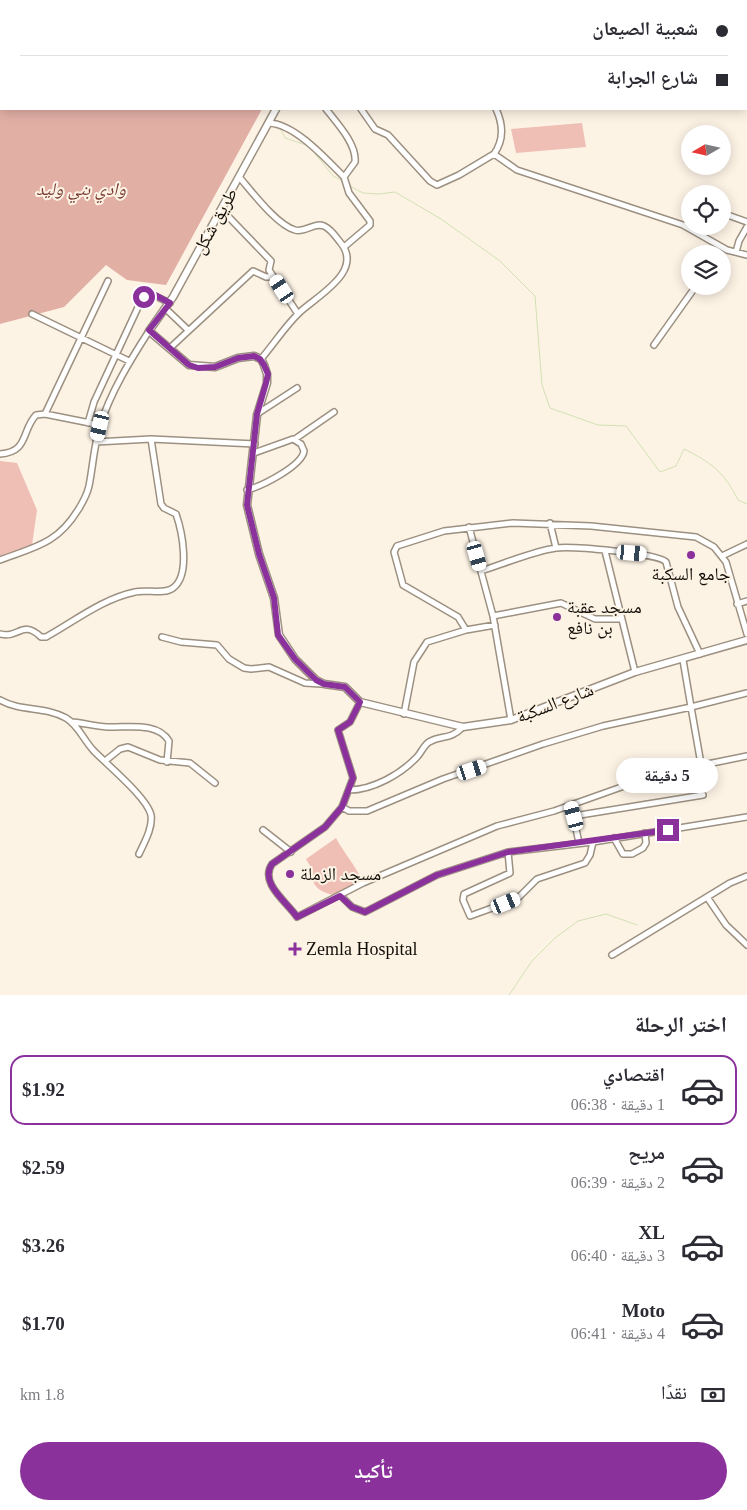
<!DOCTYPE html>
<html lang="ar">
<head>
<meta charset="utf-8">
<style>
  body { margin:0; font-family:"Times New Roman","Noto Naskh Arabic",serif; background:#f2f2f3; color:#2b2b33; direction:rtl; height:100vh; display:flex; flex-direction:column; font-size:19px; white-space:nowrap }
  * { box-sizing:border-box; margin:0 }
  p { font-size:16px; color:#7c7c81 }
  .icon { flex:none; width:28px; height:28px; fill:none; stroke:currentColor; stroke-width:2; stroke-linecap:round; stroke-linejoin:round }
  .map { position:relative; height:995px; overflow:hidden; direction:ltr }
  .side { display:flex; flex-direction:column; background:#fff; flex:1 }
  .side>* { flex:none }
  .top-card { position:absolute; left:0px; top:0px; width:748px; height:110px; box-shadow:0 2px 12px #0003; direction:rtl; display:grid; align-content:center; height:110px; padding:0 20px; background:#fff }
  .needle { width:32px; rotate:261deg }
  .buttons { position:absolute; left:681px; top:125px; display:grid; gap:10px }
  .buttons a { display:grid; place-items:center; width:50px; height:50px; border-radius:50%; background:#fff; box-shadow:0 2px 12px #0003; font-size:25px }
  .end { position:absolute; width:22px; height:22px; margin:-11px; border:6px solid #8b319c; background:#fff; box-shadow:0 0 0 2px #fff }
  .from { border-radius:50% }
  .bubble { position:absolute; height:35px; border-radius:18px; background:#fff; box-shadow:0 2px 12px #0003; font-size:16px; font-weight:700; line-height:35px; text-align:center; direction:rtl }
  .car { position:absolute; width:15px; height:30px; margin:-15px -8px; border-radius:6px; box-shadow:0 0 4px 1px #0007; background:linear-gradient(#fff 24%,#345 0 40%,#fff 0 76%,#345 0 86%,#fff 0) }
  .top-card b { display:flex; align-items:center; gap:18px; height:48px; font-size:19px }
  .top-card b+b { border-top:1px solid #e1e1e2 }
  .top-card i { width:12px; height:12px; background:#2b2b33 }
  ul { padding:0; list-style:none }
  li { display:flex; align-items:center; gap:15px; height:70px; margin:0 10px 8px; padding:0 10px; border:2px solid transparent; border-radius:15px }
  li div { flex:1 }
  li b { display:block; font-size:19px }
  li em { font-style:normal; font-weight:700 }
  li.selected { border-color:#8b319c }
  li>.icon { width:45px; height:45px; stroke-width:1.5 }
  h2 { padding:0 20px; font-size:22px; line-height:60px }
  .pay { display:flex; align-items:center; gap:12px; height:55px; padding:0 20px; font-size:19px }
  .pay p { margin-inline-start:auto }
  .cta { display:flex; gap:10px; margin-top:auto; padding:10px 20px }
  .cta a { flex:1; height:58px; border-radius:30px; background:#8b319c; color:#fff; font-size:20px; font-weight:700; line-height:58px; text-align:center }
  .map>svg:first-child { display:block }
  .green { fill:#efbeb5 }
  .forest { fill:#e2afa5 }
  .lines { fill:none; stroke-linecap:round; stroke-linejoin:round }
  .stream { stroke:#d2e1b4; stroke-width:1 }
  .river { stroke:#d2e1b4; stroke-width:9 }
  .minor-casing { stroke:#9c9080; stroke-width:8 }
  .major-casing { stroke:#9c9080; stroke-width:9 }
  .minor { stroke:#fff; stroke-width:5 }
  .major { stroke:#fff; stroke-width:6 }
  .route { stroke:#8b319c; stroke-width:6 }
  .poi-dot { fill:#8b319c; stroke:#fdf3e5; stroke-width:2 }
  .labels { text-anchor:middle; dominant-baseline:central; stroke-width:4; stroke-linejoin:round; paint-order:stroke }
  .park-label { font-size:18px; font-style:italic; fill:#7a3a30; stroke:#fdf3e5 }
  .street-label { font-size:18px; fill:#110d07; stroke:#fdf3e5 }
  .poi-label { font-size:18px; fill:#110d07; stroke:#fdf3e5; text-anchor:start }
</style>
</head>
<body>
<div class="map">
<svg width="747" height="995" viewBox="0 0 747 995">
  <rect width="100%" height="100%" fill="#fdf3e5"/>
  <path class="green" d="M582 123 586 147 516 153 511 129Z
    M0 461 17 463 37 510 32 545 0 558Z
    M336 838C344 853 355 865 362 880L333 895C320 892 310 886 313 871L306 859Z"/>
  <path class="forest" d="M0 0H328L1 1V109H262L166 285 127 280 106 265 64 307 0 324Z"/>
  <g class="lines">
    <path class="stream" d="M434 0 435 1
      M184 1V0
      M746 98H747
      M269 109 272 113
      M280 128 285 138 309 146 333 176 343 181
      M348 185 363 193 379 194 395 192 441 219 500 261 535 296 542 385 550 408 598 425 626 426 660 472 676 466 684 449C712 463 724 472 738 500L747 504
      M509 995 532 961 555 938 578 921 606 914 637 925"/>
    <path class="river" d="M5 1 6 0
      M0 10 1 8"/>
    <defs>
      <path id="minor" d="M426 0V1
        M673 0V1
        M731 0 732 1
        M326 109C336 122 357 144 355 162L344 177 349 193 370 221V225L344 247
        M361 109 375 129 388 135 430 181 437 185 459 175 494 154C504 140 503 124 496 109
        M269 123C295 124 326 159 344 177
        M494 154 517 170 683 225 727 250 747 255
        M240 178C252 192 277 225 295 230 305 233 314 222 324 226 331 229 336 237 340 242 365 271 317 296 300 312 285 326 274 344 261 359
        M222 210 271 261 269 270 298 314
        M722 213 747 222
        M736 252 739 241 747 227
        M166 309 188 330
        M32 314 129 361
        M654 345 696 286
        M170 348 253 271 266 277H274
        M45 414 108 281
        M257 414 297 388
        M88 423 94 402 140 303 151 294 170 303
        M151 439 255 444
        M295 439 334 412
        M0 454C29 452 21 431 36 415L45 414 100 425
        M247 490C262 486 302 466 304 451L301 444 293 439 254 453
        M550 523 556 548
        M469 527 493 616 511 720
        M605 551 635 672
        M722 556 747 544
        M0 560C35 547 57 544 78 510 83 502 87 495 89 486 93 466 94 445 100 426 110 393 131 359 149 331
        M481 571C503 564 534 551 556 548 570 546 659 553 666 562L678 607 700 654
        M737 604 747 601
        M493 616 561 603 595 619H620
        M466 630 458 617 403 585 394 552 397 546 444 531 513 523 591 526 696 537 714 547 726 562 747 634
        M0 634C19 639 22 619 41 637H46C75 621 102 599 135 592 146 589 164 595 173 588 191 575 182 531 176 514L164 508 161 504 151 439 96 442
        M162 637 181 642 217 645 229 659 244 668 251 669 269 667 305 683 321 684
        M0 700C21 712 45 706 66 718 78 725 83 739 93 750 106 764 147 797 151 815 153 828 144 843 139 854
        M360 702 350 722 338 730 353 778 342 807 325 827 272 864C259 883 287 902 297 917L363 883 497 826 554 811 658 774 747 756
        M404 714 414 662 427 642 466 630 495 625
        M72 722C83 723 95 726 107 727 126 728 157 721 169 741L167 762
        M105 761 120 749 128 747 160 760 190 763 215 783
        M701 764 691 707 747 693
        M349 790C373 790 401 774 417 757 421 753 424 745 429 742 443 734 449 741 463 727
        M571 805 579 843
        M342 807 349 811H367L443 779 543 744 603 726 691 707 683 660
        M574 816 703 795
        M263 830 291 852
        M614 838 623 854H632L643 848 646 843 645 833
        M508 852 510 873 464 894 463 900 470 916 517 899 537 879 585 863 590 855 593 842
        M340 895 352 907 365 912 437 875 508 852 593 842 747 817
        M707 897 726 925 747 945
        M612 955 730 883 747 876"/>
      <path id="major" d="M342 1 343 0
        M276 109 173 297 149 331 189 365 215 367 238 358 254 356 261 359 264 365 267 374V383L257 415 247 505 259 554 274 598 279 635 295 659 316 680 324 684 345 687 360 702 463 727 511 720 635 672 747 640"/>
    </defs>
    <use href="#minor" class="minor-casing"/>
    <use href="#major" class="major-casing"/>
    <use href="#minor" class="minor"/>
    <use href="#major" class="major"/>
  </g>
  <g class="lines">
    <path class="route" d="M144 297 153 294 170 303 149 330 189 365 198 368 215 367 238 358 254 356 260 359 264 365 268 374 266 383 257 414 247 505 259 554 274 598 278 635 295 659 316 680 324 684 345 687 360 702 350 722 338 730 353 778 342 807 325 827 272 864C259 883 287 902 297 917L340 896 352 907 365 912 437 875 508 852 668 830"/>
  </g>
  <g class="poi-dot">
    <circle cx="691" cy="555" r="5"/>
    <circle cx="557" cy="617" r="5"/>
    <circle cx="290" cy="874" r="5"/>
    <path d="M292.5 941.5h5v5h5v5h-5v5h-5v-5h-5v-5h5z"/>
  </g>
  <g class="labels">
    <g class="park-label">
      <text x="81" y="189">وادي بني وليد</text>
    </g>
    <g class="street-label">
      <text transform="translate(215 221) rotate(-61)">طريق شكل</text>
      <text transform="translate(555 703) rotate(-21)">شارع السكبة</text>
    </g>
    <g class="poi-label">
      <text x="691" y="574" text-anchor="middle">جامع السكبة</text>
      <text x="567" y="607">مسجد عقبة<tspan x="567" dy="21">بن نافع</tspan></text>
      <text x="300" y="874">مسجد الزملة</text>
      <text x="306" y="949">Zemla Hospital</text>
    </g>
  </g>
</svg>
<div class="buttons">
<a><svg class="needle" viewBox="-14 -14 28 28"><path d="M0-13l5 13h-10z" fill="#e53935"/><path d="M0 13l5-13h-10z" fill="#7c7c81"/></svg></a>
<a><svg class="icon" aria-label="locate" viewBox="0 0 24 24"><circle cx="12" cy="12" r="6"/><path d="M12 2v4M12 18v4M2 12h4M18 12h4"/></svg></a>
<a><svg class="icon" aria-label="layers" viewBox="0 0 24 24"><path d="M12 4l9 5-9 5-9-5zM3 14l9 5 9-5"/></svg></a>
</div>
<i class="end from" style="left:144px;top:297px"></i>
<i class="end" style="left:668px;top:830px"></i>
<div class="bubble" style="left:616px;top:758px;width:102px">5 دقيقة</div>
<i class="car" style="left:282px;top:289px;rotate:327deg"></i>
<i class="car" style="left:100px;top:426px;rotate:193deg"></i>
<i class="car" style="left:632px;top:553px;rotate:95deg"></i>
<i class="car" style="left:477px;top:556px;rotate:164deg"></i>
<i class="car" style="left:472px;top:770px;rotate:72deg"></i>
<i class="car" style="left:574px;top:816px;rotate:345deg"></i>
<i class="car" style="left:506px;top:903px;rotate:68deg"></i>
<div class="top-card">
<b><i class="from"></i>شعبية الصيعان</b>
<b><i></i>شارع الجرابة</b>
</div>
</div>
<section class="side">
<h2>اختر الرحلة</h2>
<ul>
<li class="selected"><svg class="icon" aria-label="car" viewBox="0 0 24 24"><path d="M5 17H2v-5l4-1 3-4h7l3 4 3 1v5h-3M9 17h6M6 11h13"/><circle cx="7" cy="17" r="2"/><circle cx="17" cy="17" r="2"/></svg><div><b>اقتصادي</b><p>1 دقيقة · 06:38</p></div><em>$1.92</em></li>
<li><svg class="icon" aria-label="car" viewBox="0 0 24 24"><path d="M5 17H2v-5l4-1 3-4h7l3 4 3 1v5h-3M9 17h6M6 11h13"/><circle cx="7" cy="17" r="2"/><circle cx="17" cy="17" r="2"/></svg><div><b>مريح</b><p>2 دقيقة · 06:39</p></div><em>$2.59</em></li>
<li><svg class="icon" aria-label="car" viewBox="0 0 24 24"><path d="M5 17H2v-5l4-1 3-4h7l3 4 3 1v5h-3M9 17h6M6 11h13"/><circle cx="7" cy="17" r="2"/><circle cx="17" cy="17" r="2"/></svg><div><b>XL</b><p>3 دقيقة · 06:40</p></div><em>$3.26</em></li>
<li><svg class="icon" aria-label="car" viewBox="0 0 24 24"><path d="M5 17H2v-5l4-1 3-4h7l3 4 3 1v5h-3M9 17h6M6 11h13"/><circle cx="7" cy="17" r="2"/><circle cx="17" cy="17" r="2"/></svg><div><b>Moto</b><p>4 دقيقة · 06:41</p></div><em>$1.70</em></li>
</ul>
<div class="pay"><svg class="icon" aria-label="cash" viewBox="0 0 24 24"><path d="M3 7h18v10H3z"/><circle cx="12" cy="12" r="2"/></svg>نقدًا<p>1.8 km</p></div>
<div class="cta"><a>تأكيد</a></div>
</section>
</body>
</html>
